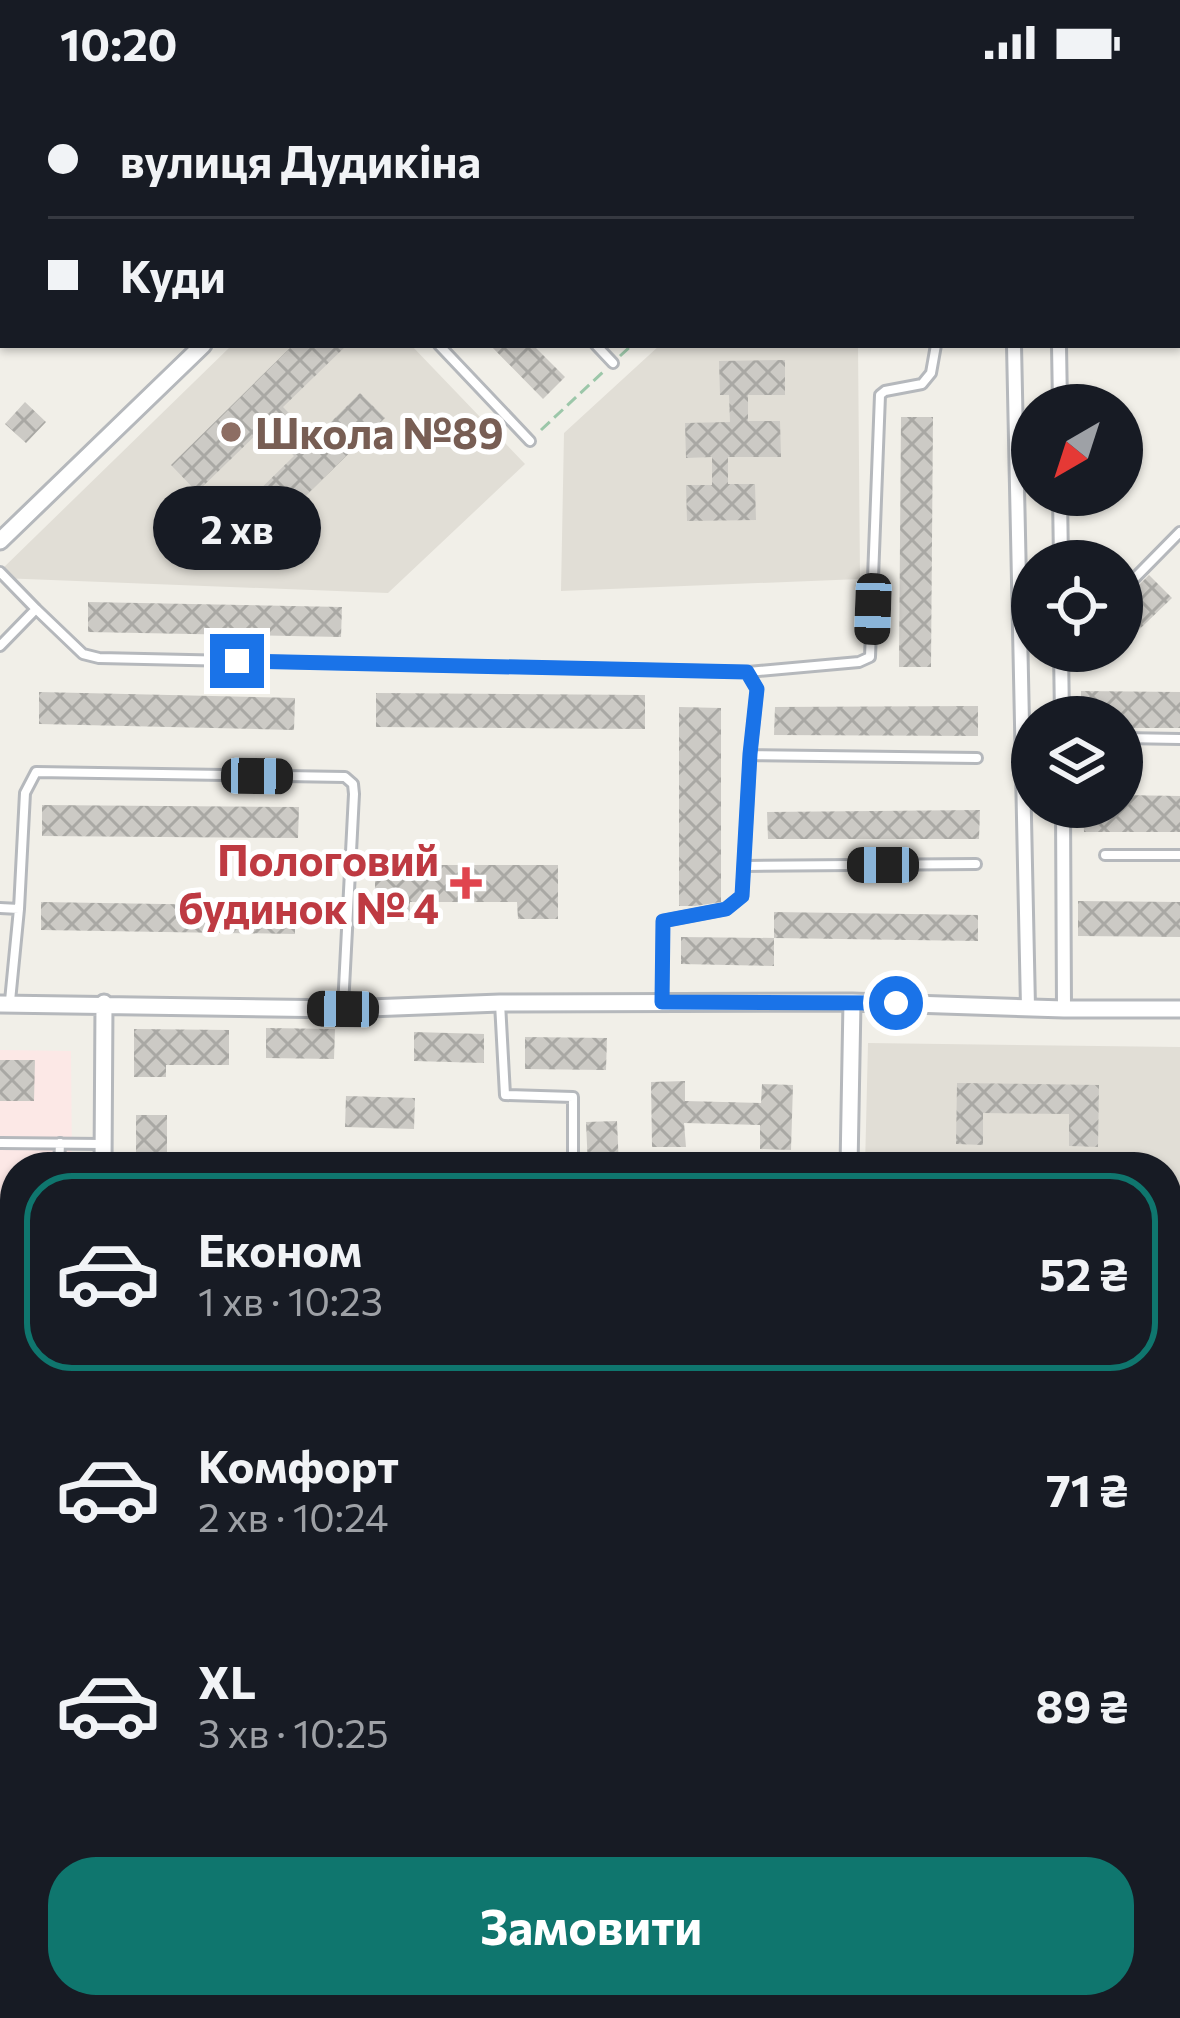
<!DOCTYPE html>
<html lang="uk">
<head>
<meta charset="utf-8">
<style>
  body { margin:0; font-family:Commissioner,sans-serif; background:#20242c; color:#f1f3f6; height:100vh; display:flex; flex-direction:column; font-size:45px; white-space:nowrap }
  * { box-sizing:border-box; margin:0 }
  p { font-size:39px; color:#9ea1a6 }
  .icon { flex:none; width:66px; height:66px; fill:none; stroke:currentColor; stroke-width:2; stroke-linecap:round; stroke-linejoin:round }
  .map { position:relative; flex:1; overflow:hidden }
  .panel { position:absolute; left:0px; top:1068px; width:1182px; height:867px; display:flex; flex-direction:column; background:#171b24; border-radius:48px 48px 0 0; box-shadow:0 3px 9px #0004 }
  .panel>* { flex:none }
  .guide { position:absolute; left:0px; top:0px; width:1182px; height:264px; box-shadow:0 3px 9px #0004; display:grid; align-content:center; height:264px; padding:0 48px; background:#171b24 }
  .needle { width:78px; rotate:219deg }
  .tools { position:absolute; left:1011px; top:300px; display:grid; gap:24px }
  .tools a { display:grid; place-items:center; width:132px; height:132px; border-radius:50%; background:#171b24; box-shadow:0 3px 9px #0004; font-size:60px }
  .end { position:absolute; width:54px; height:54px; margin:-27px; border:15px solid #1a73e8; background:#fff; box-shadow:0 0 0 6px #fff }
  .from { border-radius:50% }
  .bubble { position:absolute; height:84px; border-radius:42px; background:#171b24; box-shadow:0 3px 9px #0004; font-size:39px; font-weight:700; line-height:84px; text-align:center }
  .car { position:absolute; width:36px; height:72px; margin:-36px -18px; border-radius:15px; box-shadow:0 0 9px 3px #0007; background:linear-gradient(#222 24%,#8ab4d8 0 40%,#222 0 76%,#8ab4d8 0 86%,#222 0) }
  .guide b { display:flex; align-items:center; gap:42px; height:114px; font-size:45px }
  .guide b+b { border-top:3px solid #363941 }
  .guide i { width:30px; height:30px; background:#f1f3f6 }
  ul { padding:21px 0 0; list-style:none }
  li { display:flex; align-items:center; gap:36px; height:198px; margin:0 24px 18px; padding:0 24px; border:6px solid transparent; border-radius:48px }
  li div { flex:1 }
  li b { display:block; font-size:45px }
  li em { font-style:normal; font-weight:700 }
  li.active { border-color:#0f766e }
  li>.icon { width:108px; height:108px; stroke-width:1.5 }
  .button { display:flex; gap:24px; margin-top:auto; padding:24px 48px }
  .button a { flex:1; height:138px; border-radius:48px; background:#0f766e; color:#fff; font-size:48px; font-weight:700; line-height:138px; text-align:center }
  .status { display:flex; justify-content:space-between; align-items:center; height:84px; padding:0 60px; background:#171b24; direction:ltr }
  .status svg { height:33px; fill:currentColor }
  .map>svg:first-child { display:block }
  .education { fill:#e1ded6 }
  .medical { fill:#fce8e6 }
  .building { fill:url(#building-cross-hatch) }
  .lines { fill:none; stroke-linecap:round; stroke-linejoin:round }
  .service-casing { stroke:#b5b8bc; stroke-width:14 }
  .pedestrian-casing { stroke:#b5b8bc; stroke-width:18 }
  .minor-casing { stroke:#b5b8bc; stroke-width:21 }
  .tertiary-casing { stroke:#b5b8bc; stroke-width:27 }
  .path { stroke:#9cc7a9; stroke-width:3; stroke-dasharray:12 6; stroke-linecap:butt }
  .service { stroke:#fff; stroke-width:8 }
  .pedestrian { stroke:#fff; stroke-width:12 }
  .minor { stroke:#fff; stroke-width:15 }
  .tertiary { stroke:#fff; stroke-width:21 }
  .rail-casing { stroke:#b6b7b8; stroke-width:9 }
  .rail { stroke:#fff; stroke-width:4.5; stroke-dasharray:14; stroke-linecap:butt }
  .route { stroke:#1a73e8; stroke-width:15 }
  .education-dot { fill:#8d6e63; stroke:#fff; stroke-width:4.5 }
  .health-dot { fill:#e0444e; stroke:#fff; stroke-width:4.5 }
  .labels { text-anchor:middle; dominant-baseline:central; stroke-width:10; stroke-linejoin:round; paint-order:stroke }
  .education-label { font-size:42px; font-weight:bold; fill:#785e54; stroke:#fff; text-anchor:start }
  .health-label { font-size:42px; font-weight:bold; fill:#be3a42; stroke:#fff; text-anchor:end }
</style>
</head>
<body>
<div class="status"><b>10:20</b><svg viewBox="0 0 49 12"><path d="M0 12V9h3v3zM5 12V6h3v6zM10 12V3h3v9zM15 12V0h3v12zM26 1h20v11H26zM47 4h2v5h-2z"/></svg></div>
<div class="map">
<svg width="1180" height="1934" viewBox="0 0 1180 1934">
  <defs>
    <pattern id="building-cross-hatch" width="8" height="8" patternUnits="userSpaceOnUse" patternTransform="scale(3)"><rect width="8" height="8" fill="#cccac5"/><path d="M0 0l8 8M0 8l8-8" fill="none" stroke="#a9a8a4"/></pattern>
  </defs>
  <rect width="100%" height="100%" fill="#f1efe8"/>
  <path class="education" d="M232 261H411L525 380 388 509 0 494V487Z
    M660 261H858L860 495 561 507 564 349Z
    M868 959 1180 963V1327H1167V1083H865Z"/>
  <path class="medical" d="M0 966 71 967 72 1083H15V1493L0 1492Z"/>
  <path class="building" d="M293 261H347L283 323 314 355 360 309 385 334 272 445 246 419 294 372 265 342 197 408 171 381Z
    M490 261H533L565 293 543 315Z
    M785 276V311H748V337H780L781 373H728V400H755L756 436 687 437 686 401H712V373L686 374 685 339 730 338 729 311H720L719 277Z
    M25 318 46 338 26 359 5 340Z
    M901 333H933L931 583H899Z
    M1149 491 1172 514 1122 562V518Z
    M88 518 342 523 341 553 88 548Z
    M1081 607 1180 608V644H1122V633H1081Z
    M39 608 295 614 294 646 39 640Z
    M376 609 645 611V645L376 643Z
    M978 622V652L774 651 775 623Z
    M679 623 721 624V818L695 822H679Z
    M1122 711 1180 712V748H1084L1083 723H1122Z
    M42 721 299 723 298 754 42 752Z
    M980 726 979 755H768L767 728Z
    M375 781H558V835H518L517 818H410V836H375Z
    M1078 817 1180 818V853L1078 852Z
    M41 818 295 822V850L41 846Z
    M774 828 978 831V857L774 854Z
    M681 853 774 854V882L681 880Z
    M266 944 335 945 334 975 266 974Z
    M134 945 229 946V981H166V993H134Z
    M414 948 484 950V979L414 977Z
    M525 953 607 954 606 986 525 985Z
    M0 976H35L34 1017H0Z
    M685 997V1017L761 1019 762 1000 793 1001 791 1066 760 1065V1041L684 1039 686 1063H652L651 998Z
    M957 999 1099 1001 1098 1063 1069 1062V1030L983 1029V1061L956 1060Z
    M346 1012 415 1014 414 1045 345 1043Z
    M136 1031H167V1083H136Z
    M617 1037 619 1083H588L586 1038Z
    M1 1131H15V1417H0Z"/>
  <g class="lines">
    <defs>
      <path id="service" d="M522 0 525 3
        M716 3 717 0
        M1179 235 1180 236
        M439 261 530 357
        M596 261 613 279
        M0 488 36 525 0 562
        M1122 507 1180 448
        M36 525 83 570 99 574 747 588 757 605 750 671 742 812 726 825 663 837 662 917
        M748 588 859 578 870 573 880 311 885 307 922 300 931 289 936 261
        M1122 654 1180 655
        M750 671 977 674
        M1105 771H1180
        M744 782 976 780
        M0 824 19 825 10 917
        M19 825 25 709 36 688 345 693 353 700 354 710 343 923
        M500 919 505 1011 573 1013V1083
        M0 1059 102 1060
        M59 1083 60 1059
        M1167 1386H1180"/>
      <path id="pedestrian" d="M1014 261 1028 923
        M1059 261 1060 321
        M1060 411 1061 477
        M1061 567 1062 633
        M1063 723 1064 925"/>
      <path id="minor" d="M935 0 945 3
        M470 3 473 0
        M0 20 3 23
        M1179 103 1180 104
        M0 457 203 261
        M0 920 343 925 500 919 852 918 1064 925H1180
        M103 1083 104 919
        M849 1083 852 918
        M1167 1746H1180
        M628 1934V1920"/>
      <path id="tertiary" d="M0 1527H15
        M1167 1540H1180"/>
    </defs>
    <use href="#service" class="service-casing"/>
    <use href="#pedestrian" class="pedestrian-casing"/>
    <use href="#minor" class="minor-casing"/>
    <use href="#tertiary" class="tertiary-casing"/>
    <path class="path" d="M620 272 632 261
      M541 346 604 287"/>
    <use href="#service" class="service"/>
    <use href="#pedestrian" class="pedestrian"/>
    <use href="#minor" class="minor"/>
    <use href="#tertiary" class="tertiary"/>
    <defs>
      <path id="rail" d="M1134 0 1140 3
        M1179 24H1180"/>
    </defs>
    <use href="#rail" class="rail-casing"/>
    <use href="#rail" class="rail"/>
  </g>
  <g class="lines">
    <path class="route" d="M237 577 747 588 757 605 750 670 742 812 726 825 663 837 662 918 896 919"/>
  </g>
  <circle class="education-dot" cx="231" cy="348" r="12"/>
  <path class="health-dot" d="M460 781h12v12h12v12h-12v12h-12v-12h-12v-12h12z"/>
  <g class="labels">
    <g class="education-label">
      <text x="255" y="348">Школа №89</text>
    </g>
    <g class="health-label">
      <text x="439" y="775">Пологовий<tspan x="439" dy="48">будинок № 4</tspan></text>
    </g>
  </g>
</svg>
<div class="tools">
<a><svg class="needle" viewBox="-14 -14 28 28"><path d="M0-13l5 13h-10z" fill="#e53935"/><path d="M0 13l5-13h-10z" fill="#9ea1a6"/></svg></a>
<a><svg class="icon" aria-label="locate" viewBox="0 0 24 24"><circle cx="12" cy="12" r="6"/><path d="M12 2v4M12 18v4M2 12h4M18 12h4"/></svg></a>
<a><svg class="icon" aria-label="layers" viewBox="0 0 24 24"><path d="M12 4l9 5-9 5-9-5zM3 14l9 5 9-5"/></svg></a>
</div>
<i class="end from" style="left:896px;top:919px"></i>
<i class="end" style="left:237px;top:577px"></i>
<div class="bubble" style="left:153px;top:402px;width:168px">2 хв</div>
<i class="car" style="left:873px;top:525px;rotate:182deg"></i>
<i class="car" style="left:257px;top:692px;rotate:91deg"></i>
<i class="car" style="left:883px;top:781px;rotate:270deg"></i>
<i class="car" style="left:343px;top:925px;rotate:271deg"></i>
<div class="guide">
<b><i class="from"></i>вулиця Дудикіна</b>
<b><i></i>Куди</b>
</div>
<section class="panel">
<ul>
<li class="active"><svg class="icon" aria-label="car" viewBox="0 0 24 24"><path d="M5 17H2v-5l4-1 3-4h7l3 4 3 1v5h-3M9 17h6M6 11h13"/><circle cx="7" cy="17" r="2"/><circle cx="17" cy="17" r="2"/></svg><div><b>Економ</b><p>1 хв · 10:23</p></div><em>52 ₴</em></li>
<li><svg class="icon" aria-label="car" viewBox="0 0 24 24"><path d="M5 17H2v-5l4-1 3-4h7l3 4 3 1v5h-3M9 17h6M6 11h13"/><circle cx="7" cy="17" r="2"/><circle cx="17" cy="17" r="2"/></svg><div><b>Комфорт</b><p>2 хв · 10:24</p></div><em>71 ₴</em></li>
<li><svg class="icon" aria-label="car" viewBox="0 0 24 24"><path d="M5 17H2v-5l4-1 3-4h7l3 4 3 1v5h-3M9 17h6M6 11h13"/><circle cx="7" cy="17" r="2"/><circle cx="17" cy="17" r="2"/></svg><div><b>XL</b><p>3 хв · 10:25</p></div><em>89 ₴</em></li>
</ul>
<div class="button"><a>Замовити</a></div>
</section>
</div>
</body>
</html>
